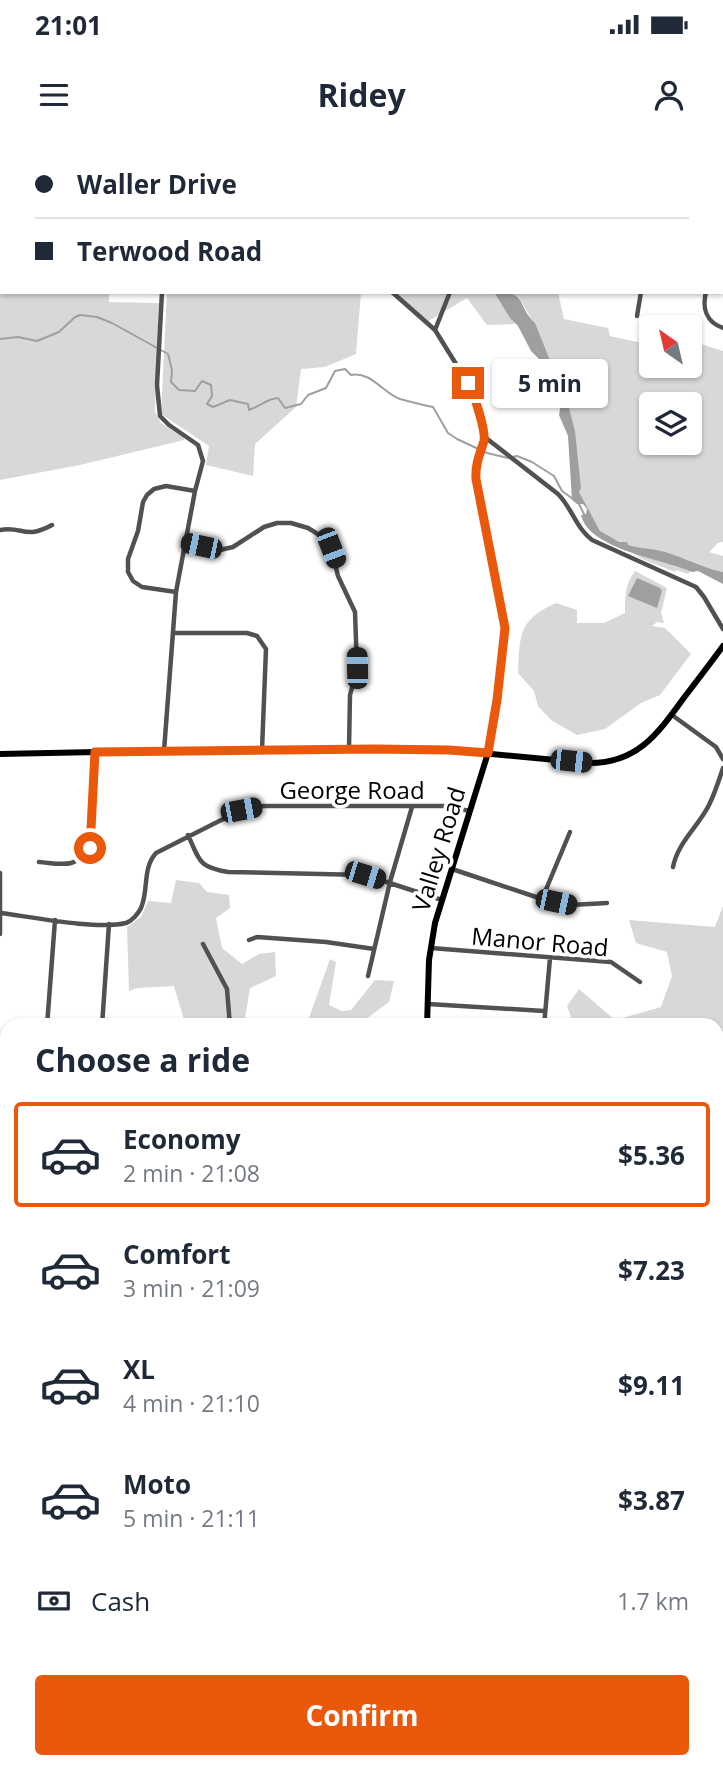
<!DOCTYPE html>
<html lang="en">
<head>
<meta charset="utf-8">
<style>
  body { margin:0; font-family:"Open Sans",sans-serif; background:#f2f2f3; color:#1f2937; height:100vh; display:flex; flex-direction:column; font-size:26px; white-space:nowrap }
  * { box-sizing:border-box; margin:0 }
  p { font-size:23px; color:#747a83 }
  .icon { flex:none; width:38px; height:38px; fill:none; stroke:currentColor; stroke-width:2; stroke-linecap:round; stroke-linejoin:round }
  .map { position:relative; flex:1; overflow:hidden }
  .sheet { position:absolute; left:0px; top:878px; width:724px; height:751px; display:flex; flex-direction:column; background:#fff; border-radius:21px 21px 0 0; box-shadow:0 2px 5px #0004 }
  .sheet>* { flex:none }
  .top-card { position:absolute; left:0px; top:0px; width:724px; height:154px; box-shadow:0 2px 5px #0004; display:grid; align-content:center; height:154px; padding:0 35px; background:#fff }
  .needle { width:46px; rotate:326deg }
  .fabs { position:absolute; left:639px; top:175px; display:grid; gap:14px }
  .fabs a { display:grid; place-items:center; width:63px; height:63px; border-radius:7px; background:#fff; box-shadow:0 2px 5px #0004; font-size:35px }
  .end { position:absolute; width:32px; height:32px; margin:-16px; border:9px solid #ea580c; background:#fff; box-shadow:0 0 0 4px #fff }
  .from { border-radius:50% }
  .bubble { position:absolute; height:49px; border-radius:7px; background:#fff; box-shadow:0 2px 5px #0004; font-size:23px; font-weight:700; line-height:49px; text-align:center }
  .car { position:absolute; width:21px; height:42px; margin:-21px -10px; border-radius:9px; box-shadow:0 0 5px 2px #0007; background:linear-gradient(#222 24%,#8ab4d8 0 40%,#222 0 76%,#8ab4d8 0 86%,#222 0) }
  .top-card b { display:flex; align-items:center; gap:24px; height:66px; font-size:26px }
  .top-card b+b { border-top:2px solid #e0e1e3 }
  .top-card i { width:18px; height:18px; background:#1f2937 }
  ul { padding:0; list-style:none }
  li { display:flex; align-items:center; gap:21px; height:105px; margin:0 14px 10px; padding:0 21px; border:4px solid transparent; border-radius:7px }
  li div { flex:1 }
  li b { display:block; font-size:26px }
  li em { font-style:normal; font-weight:700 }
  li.selected { border-color:#ea580c }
  li>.icon { width:63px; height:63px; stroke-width:1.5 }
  h2 { padding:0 35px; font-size:32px; line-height:84px }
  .pay { display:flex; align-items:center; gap:18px; height:77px; padding:0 35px; font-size:26px }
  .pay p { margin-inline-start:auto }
  .cta { display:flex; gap:14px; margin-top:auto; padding:14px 35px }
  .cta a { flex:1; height:80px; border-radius:7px; background:#ea580c; color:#fff; font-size:28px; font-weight:700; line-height:80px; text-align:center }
  .status { display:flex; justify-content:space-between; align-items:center; height:49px; padding:0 35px; background:#fff; direction:ltr }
  .status svg { height:19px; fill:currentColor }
  header { display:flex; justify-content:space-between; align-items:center; height:91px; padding:0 35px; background:#fff; font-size:32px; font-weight:700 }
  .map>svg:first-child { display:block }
  .green { fill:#d8d8d8; fill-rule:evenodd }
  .water { fill:#9f9f9f }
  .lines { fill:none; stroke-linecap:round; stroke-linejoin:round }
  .stream { stroke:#9f9f9f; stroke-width:2 }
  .minor { stroke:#515151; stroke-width:4.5 }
  .major { stroke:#000; stroke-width:6 }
  .rail { stroke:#000; stroke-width:2; stroke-dasharray:10 3.5 2 3.5; stroke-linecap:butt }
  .route { stroke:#ea580c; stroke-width:9 }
  .labels { text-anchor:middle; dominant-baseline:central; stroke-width:7; stroke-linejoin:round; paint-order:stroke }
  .street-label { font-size:24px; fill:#000; stroke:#fff }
</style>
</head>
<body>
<div class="status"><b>21:01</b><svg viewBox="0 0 49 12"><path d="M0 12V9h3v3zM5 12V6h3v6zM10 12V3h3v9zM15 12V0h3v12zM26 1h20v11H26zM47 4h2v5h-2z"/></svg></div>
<header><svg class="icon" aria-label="menu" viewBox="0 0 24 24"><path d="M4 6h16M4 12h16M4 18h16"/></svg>Ridey<svg class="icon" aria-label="person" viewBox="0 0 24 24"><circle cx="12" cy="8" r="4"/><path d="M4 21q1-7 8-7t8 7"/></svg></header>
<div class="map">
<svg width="723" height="1629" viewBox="0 0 723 1629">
  <rect width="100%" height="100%" fill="#fff"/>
  <path class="green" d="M0 0H371L2 2V108Z
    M0 132 2 152H109V162L159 163 155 272 161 283 184 298V300L80 325 0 340Z
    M167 152H361L356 214 325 227 301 229 296 267 255 304 253 336 206 325 209 306 161 274Z
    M391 152H494L515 184 487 185 467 158 427 182Z
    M510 152H558L564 179 608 188 610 196 651 205V226H690V196L701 204 723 211V402L718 403 709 412 723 416V432L697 425 688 434 676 430 675 432 642 419 600 391 578 352 581 347 570 272 532 180 519 157ZM651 264H690V303H651Z
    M635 431 667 448 661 473 664 483 657 482 652 486 665 488 691 514 660 555 641 563 605 589 577 595 551 580 538 566 534 551 518 533C520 495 518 480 556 463L577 470V483H604L625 473C625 458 625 443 635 431Z
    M176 740 199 743 207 752 229 755 230 768 216 778 222 808 242 824 259 814 275 812 276 836 250 848 244 885H181L185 883 174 846 137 848 129 851 127 787 141 777 148 761 171 763Z
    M723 766V920L718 921V886L574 885 567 866 579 849 615 880 661 867 672 836 667 812 636 803 629 780 715 787Z
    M330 819 336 822 329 865 342 871 351 870 375 840 394 841 389 862 358 885H318L309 878Z
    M0 949H7V1019H0Z
    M0 1283 7 1286V1426H0Z
    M122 1622H184L178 1629H114Z"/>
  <path class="water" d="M494 152C530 152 515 164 535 183L569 268 575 291 581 348 579 352 600 391 619 402H627L628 405C641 409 651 408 665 412 685 418 703 428 723 432V444L698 431 692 432C664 419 589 410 581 375L586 374 587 369 583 364H577L572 360 568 296 559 275 560 269 551 251 547 227 531 211 518 186 510 178Z
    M637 438 660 448 662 451 657 468 628 456Z"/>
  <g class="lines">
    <path class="stream" d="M534 198 544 218
      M0 199 18 197 37 201 59 192 75 177 80 175 97 177 112 183 168 214 172 230 171 242 179 250 195 251 202 241 211 245 212 256 207 264 213 267 230 260 248 264 249 270C259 267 268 258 278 258L285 268 301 264 308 255 326 248 335 231 345 229 351 235C371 231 383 253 400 259 411 262 423 265 433 267L448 293 457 299 487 313 508 318 517 316 532 322 554 336 562 351 573 359
      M578 362 585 376
      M718 960 723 956
      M0 1019 7 1016
      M0 1311 7 1316
      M123 1622 125 1629
      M655 1622 659 1629
      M405 1629V1622"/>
    <path class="minor" d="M377 0V2
      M553 2V0
      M631 2 632 0
      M0 111H2
      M162 152 157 245 160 276 169 285 198 305 203 321 195 351 176 452 164 611
      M392 152 435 190 474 253 486 298 558 354C572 368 576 388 592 400L696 447 704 457 723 489
      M706 152C702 168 706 182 723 188
      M637 176 641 152
      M435 190 450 152
      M486 298C476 312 475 329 477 345L505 488 497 560 488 613
      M0 390C24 386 24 400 52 385
      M185 403 220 410 233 407 264 387 277 383H291L308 388 321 396 331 408 338 436 355 472 357 529 350 555 349 609
      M176 452 142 447 133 441 128 432V419L138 391 143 362 147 355 154 349 166 346 195 351
      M173 493H247L257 496 266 509 262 610
      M672 575 716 607 723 619
      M188 695C200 721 198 727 228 732L365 735 442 760
      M39 722C63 724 75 729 90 708L95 612
      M673 727C678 702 698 687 709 665 715 653 719 640 723 628
      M452 729 542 759 570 765 607 763
      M0 733V794
      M542 759 570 692
      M1 773C32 777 97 790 126 783 132 781 138 774 141 768 149 749 142 729 156 713L241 670 263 666H444L470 671
      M249 800 257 797 326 802 374 809
      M203 804 227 849 230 886
      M431 808 611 822 640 842
      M368 836 390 742 412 667
      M428 864 544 871
      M374 885V886
      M47 886 55 780
      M102 886 109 784
      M544 886 550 818
      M0 923 7 920
      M0 1078H7
      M0 1299 7 1304
      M718 1543H723
      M0 1584 7 1593
      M718 1598H723
      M21 1622 22 1629
      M687 1622 688 1629
      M237 1629 242 1622
      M288 1629V1622
      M384 1629V1622
      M502 1629 503 1622
      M518 1629 527 1622"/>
    <path class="major" d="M0 614 195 610H449L588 623C636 624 657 595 683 559 696 542 710 524 723 506
      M427 886 429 820 435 783 488 613
      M111 1629 118 1622"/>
    <path class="rail" d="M718 1000 723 994
      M183 1629 189 1622"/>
  </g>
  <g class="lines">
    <path class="route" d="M90 708 95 612 374 609 449 610 488 613 497 560 505 488 476 339C475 324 480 314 484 301 486 292 474 252 468 243"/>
  </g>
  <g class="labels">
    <g class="street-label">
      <text x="352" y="649">George Road</text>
      <text transform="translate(438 709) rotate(-73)">Valley Road</text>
      <text transform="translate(540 801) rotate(5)">Manor Road</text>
    </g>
  </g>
</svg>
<div class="fabs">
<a><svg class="needle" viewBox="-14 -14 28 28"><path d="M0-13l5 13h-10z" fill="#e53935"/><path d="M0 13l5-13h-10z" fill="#747a83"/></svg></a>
<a><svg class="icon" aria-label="layers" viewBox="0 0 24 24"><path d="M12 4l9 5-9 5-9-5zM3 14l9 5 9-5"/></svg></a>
</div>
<i class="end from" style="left:90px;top:708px"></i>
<i class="end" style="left:468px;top:243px"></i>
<div class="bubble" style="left:492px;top:219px;width:116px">5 min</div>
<i class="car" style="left:201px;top:406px;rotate:282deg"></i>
<i class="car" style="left:331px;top:408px;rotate:159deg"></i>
<i class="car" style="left:357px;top:528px;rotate:359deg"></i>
<i class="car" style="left:571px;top:621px;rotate:96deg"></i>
<i class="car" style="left:241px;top:670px;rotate:79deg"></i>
<i class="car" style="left:365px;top:735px;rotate:107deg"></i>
<i class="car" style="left:556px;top:762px;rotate:102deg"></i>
<div class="top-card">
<b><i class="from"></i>Waller Drive</b>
<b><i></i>Terwood Road</b>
</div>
<section class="sheet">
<h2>Choose a ride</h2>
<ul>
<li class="selected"><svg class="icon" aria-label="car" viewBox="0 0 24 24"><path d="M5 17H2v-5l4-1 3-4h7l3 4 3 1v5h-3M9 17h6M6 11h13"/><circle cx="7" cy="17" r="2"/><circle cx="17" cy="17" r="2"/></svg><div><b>Economy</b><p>2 min · 21:08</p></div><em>$5.36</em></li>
<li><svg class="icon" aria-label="car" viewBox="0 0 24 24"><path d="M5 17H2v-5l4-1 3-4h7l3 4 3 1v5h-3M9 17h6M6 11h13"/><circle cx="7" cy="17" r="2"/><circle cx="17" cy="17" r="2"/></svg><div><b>Comfort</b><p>3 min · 21:09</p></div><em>$7.23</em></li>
<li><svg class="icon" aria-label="car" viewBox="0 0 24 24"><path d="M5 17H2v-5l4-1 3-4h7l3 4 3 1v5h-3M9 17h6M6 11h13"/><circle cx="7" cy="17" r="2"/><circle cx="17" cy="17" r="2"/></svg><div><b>XL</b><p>4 min · 21:10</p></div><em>$9.11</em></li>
<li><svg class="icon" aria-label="car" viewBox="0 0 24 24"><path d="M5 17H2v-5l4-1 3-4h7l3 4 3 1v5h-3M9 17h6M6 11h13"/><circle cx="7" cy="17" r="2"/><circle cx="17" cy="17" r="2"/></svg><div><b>Moto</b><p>5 min · 21:11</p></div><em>$3.87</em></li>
</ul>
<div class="pay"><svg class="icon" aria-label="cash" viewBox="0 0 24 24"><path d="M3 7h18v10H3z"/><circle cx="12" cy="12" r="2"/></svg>Cash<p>1.7 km</p></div>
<div class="cta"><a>Confirm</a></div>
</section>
</div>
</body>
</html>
